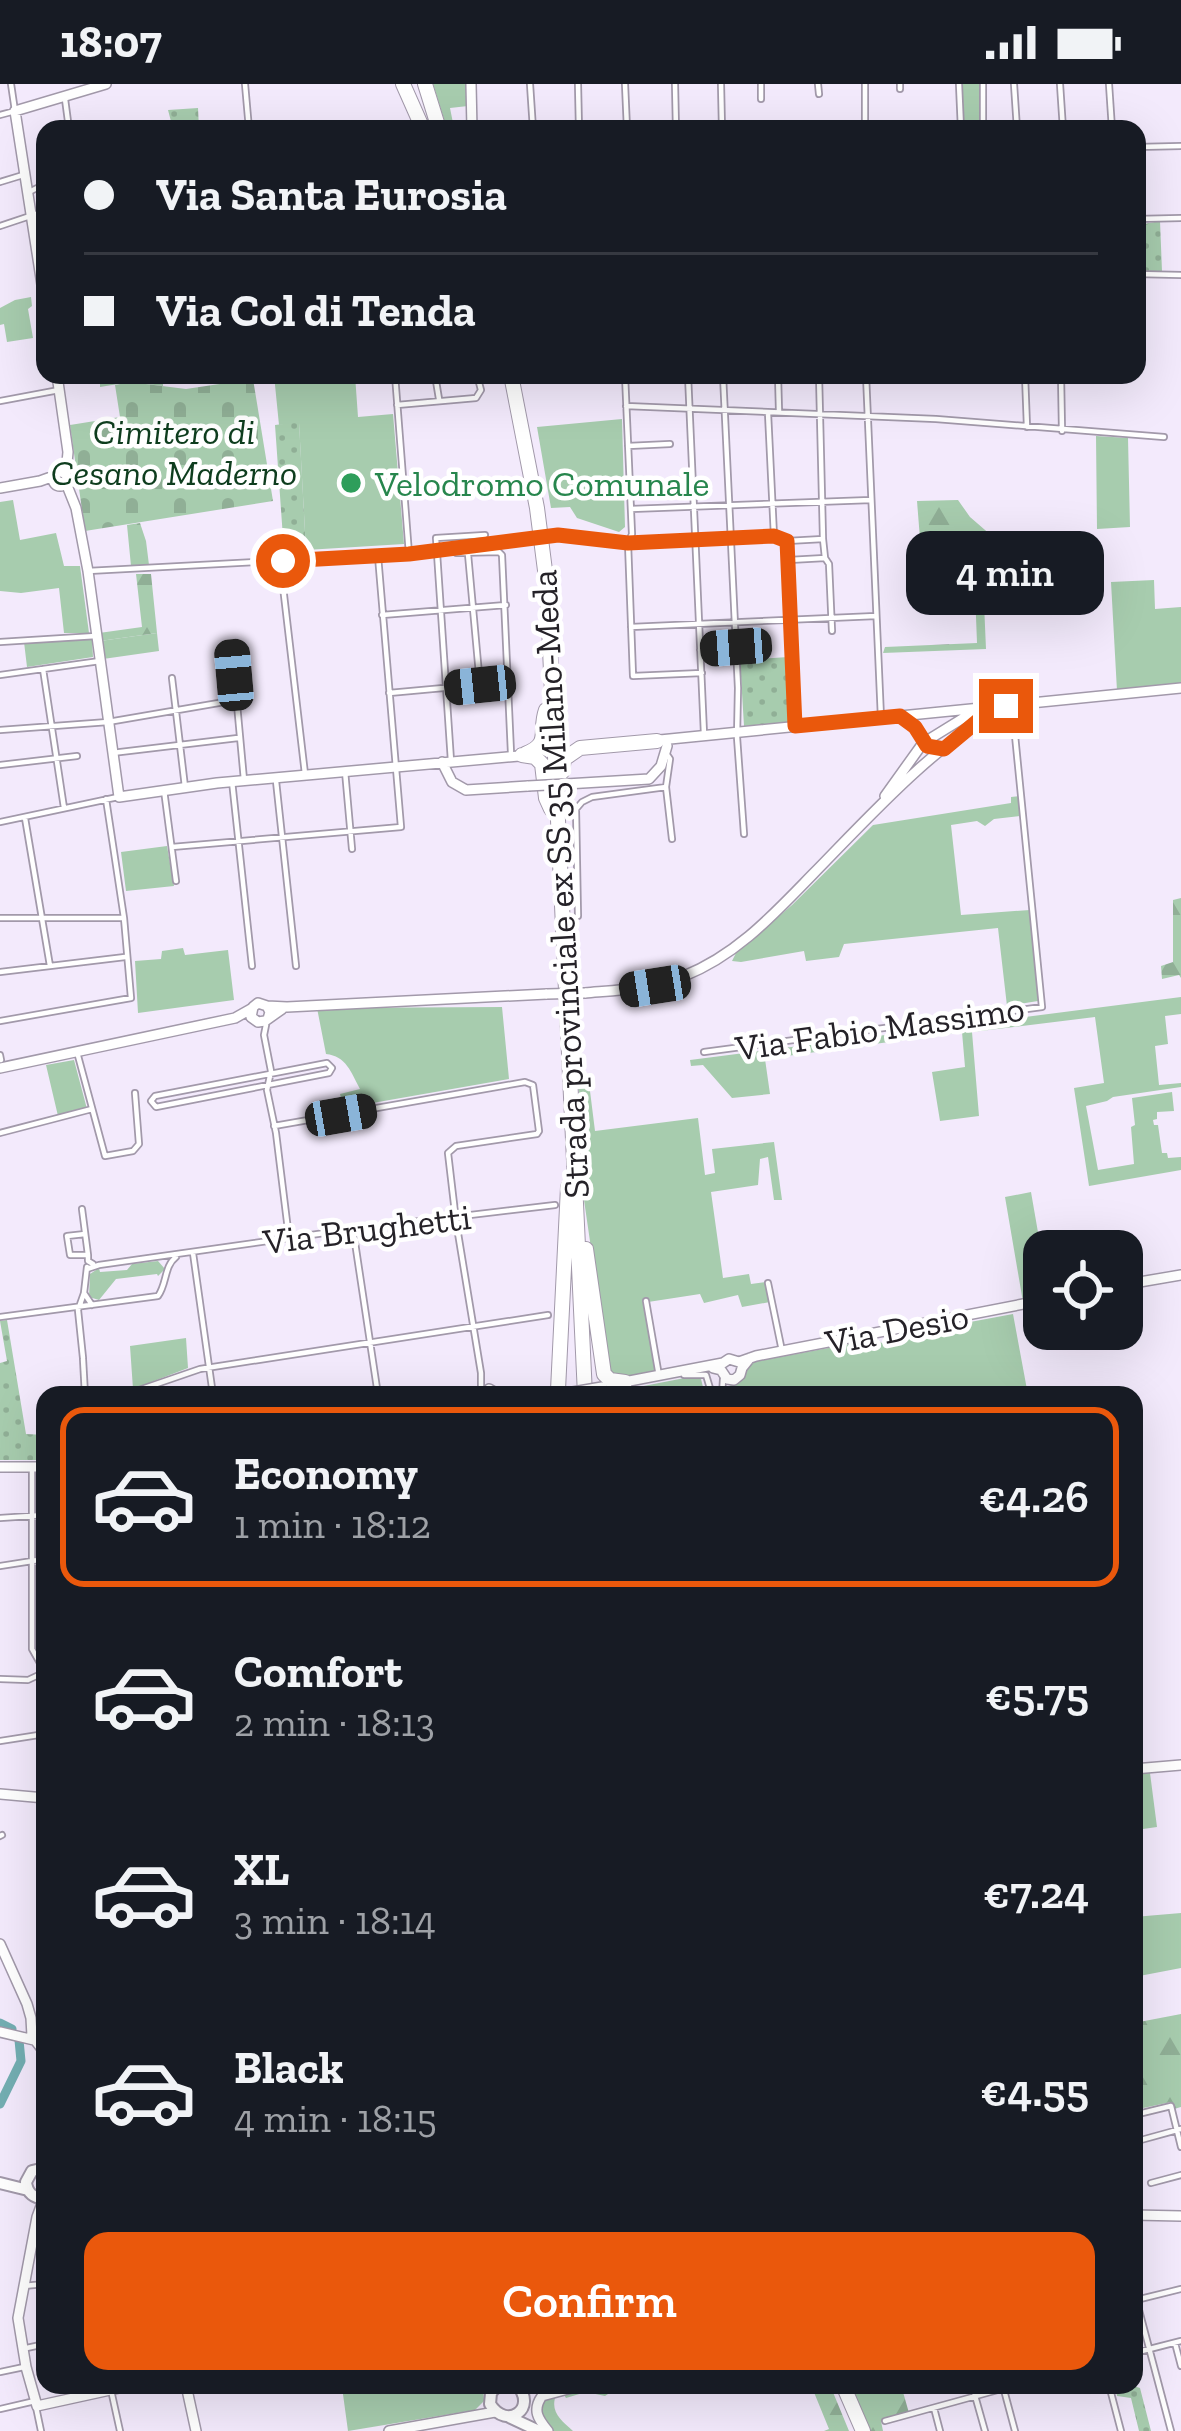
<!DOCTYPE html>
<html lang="en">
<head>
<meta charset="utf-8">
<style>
  body { margin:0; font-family:"Zilla Slab",serif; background:#20242c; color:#f1f3f6; height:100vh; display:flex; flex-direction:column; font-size:45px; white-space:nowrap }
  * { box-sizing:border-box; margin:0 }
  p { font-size:39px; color:#9ea1a6 }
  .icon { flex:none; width:66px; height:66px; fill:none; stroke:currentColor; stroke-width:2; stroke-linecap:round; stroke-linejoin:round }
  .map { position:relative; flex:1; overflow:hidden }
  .details { position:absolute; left:36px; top:1302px; width:1107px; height:1008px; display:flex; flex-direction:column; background:#171b24; border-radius:24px; box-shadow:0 12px 48px #0002 }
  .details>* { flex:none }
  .guide { position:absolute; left:36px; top:36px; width:1110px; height:264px; border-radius:24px; box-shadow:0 12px 48px #0002; display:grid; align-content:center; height:264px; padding:0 48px; background:#171b24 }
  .tools { position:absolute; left:1023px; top:1146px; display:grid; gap:24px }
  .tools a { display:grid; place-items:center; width:120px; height:120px; border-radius:24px; background:#171b24; box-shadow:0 12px 48px #0002; font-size:60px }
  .end { position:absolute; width:54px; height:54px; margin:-27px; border:15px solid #ea580c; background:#fff; box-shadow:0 0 0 6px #fff }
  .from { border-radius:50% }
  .bubble { position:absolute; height:84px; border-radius:24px; background:#171b24; box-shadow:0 12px 48px #0002; font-size:39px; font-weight:600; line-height:84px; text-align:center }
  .car { position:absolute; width:36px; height:72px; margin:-36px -18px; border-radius:15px; box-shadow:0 0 9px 3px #0007; background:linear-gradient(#222 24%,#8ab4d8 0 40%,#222 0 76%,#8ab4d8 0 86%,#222 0) }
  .guide b { display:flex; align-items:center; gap:42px; height:114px; font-size:45px }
  .guide b+b { border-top:3px solid #363941 }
  .guide i { width:30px; height:30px; background:#f1f3f6 }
  ul { padding:21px 0 0; list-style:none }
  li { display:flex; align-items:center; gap:36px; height:180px; margin:0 24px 18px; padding:0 24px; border:6px solid transparent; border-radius:24px }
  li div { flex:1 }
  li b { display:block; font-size:45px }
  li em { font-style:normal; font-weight:600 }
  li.active { border-color:#ea580c }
  li>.icon { width:108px; height:108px; stroke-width:1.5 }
  .cta { display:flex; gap:24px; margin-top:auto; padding:24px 48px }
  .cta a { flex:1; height:138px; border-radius:24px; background:#ea580c; color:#fff; font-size:48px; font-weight:600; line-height:138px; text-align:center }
  .status { display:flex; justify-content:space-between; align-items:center; height:84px; padding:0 60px; background:#171b24; direction:ltr }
  .status svg { height:33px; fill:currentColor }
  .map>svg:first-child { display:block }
  .green { fill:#a7ccae }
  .forest { fill:url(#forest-firs) }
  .cemetery { fill:url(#cemetery-stones) }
  .park { fill:url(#park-dots) }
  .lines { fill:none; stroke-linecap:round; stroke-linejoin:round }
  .river { stroke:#73aeb2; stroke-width:9 }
  .street-casing { stroke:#a299aa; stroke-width:8 }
  .secondary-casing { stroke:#a299aa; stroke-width:12 }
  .primary-casing { stroke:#a299aa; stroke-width:14 }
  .highway-casing { stroke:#a299aa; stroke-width:16 }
  .street { stroke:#fff; stroke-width:4.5 }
  .secondary { stroke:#fff; stroke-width:9 }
  .primary { stroke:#fff; stroke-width:10 }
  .highway { stroke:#fff; stroke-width:14 }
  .street-bridge-casing { stroke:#a299aa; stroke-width:8; stroke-linecap:butt }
  .secondary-bridge-casing { stroke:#a299aa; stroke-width:12; stroke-linecap:butt }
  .street-bridge { stroke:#fff; stroke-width:4.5 }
  .secondary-bridge { stroke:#fff; stroke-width:9 }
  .route { stroke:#ea580c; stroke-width:15 }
  .leisure-dot { fill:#2e9e5b; stroke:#fff; stroke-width:4.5 }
  .labels { text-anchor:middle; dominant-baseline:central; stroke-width:9; stroke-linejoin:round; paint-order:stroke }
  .park-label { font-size:36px; font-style:italic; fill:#0e3d1e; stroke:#fff }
  .leisure-label { font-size:36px; fill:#27864d; stroke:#fff; text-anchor:start }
  .street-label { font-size:36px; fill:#252228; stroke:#fff }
</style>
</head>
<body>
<div class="status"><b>18:07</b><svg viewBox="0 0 49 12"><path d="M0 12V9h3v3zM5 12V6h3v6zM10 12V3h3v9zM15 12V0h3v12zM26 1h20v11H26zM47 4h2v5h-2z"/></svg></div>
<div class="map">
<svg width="1181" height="2347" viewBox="0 0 1181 2347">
  <defs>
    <pattern id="forest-firs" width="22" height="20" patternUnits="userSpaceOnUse" patternTransform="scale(3)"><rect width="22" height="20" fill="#a7ccae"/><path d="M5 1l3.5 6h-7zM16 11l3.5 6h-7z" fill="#90af96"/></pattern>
    <pattern id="cemetery-stones" width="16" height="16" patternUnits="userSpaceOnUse" patternTransform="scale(3)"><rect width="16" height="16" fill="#a7ccae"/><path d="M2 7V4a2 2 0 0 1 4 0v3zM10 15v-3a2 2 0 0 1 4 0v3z" fill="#90af96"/></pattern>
    <pattern id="park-dots" width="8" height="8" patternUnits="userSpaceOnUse" patternTransform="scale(3)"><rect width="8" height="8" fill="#a7ccae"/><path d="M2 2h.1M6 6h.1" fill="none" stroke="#90af96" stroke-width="1.8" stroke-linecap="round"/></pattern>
  </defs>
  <rect width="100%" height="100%" fill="#f3eafc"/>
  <path class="green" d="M433 0H466L468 22 450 24 454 44 469 45H447Z
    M962 0H980V45H963Z
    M31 213 32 222 28 225 33 254 7 258 4 240 0 241V224L15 216Z
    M100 291H163V302L130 298 100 303Z
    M274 291H355L358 333 393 330 404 460 306 466 299 339 279 341Z
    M622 335 625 443 619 448 577 434 570 423 551 424 537 343Z
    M1096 352 1128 354 1130 443 1097 445Z
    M13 416 20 456 56 449 64 482H80L89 549H64L59 504 21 509 0 507V418Z
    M1154 496 1155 525 1181 523V602L1117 607 1111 498Z
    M157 549 159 567 103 575 100 557Z
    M92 555 93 573 27 583 24 558Z
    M1019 712 1020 732 994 735 985 742 977 737 951 741 961 831 1030 826 1038 917 1007 922 998 844 844 860 839 873 806 877 804 867 741 878 732 877 736 869 792 821 873 741 1011 719V713Z
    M167 762 174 802 126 807 121 768Z
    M183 864 185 871 228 866 234 916 138 929 135 877 161 875 162 867Z
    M1181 913V930L1165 932 1168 960 1155 962 1159 1001 1181 999V1003L1113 1013 1107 1017 1086 1022 1098 1086 1134 1080 1131 1043 1135 1041 1132 1014 1172 1008 1174 1027 1157 1028V1035L1153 1036 1154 1041H1158L1162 1069H1167L1168 1074 1181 1073V1086L1089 1102 1074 1004 1104 999 1095 933 972 948 979 1032 940 1037 932 988 965 983 962 948 765 975 770 1010 732 1014 703 981 691 982 690 976Z
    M502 923 509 995 344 1024 340 1010 360 1005C351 988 346 972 326 970L317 924Z
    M74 976 87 1025 58 1032 46 981Z
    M588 991 595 1047 698 1034 705 1091 715 1089 712 1065 774 1058 782 1116H774L768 1073 760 1075 758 1101 711 1108 723 1194 749 1190 751 1200 766 1198 770 1218 742 1223 738 1211 704 1219 700 1210 648 1218 656 1289 619 1294 609 1288 584 1116 578 992Z
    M1031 1108 1044 1183V1215L1023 1218 1005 1113Z
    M158 1177 165 1185 158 1192 157 1190 116 1195 99 1216 89 1213 90 1190 99 1184 100 1188 127 1186 132 1180Z
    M1013 1230 1028 1311H725L727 1303 737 1298 752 1278 877 1255 883 1260 891 1259 895 1252Z
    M186 1254 188 1284 133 1305 130 1262Z
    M700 1291 705 1311H610L613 1308Z
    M1150 1689 1157 1743 1136 1746 1134 1691Z
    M1181 1829V1884L1134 1893V1833Z
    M353 2301H483L484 2317 475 2326 348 2347 342 2303Z
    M604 2305 608 2310 605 2312 586 2308 566 2314 564 2311 555 2314C551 2329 562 2337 573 2347H551L542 2336 540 2317 553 2309Z"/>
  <path class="forest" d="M958 416 970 433 992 452 983 496 986 565 883 569 885 563 977 559 974 481 922 480 917 417Z
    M140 439 146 457 149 481 131 482 127 441Z
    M136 490H151L157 549 100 557 99 549 142 543Z
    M1181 814V894L1179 891 1162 895 1161 882 1173 878V816Z
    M1181 1930V2023L1174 2025 1171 2018 1134 2026V1939Z
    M811 2301H830L849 2347H824L829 2345Z
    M851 2301H901L909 2329 881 2337 883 2347H870Z"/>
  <path class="cemetery" d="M253 295 273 417 85 447 70 341 120 333 115 301 130 298 186 305Z"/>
  <path class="park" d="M198 24 199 45H173L168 26Z
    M1160 137 1162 187H1145L1144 140Z
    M299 338 306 466 284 468 275 341Z
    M788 573 791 638 744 642 740 576Z
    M7 1236 26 1350 45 1351V1376H0V1279L7 1277 0 1237Z
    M1115 2301H1131L1140 2304 1151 2347H1139L1131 2314 1117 2312Z"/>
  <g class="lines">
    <path class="river" d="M0 1939 12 1945
      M0 2020 21 1977 19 1956"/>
    <defs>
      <path id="street" d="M245 0 249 45
        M530 0 533 45
        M578 0 579 45
        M625 0 627 45
        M675 0 676 45
        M721 0 722 45
        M761 0V15
        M818 0 819 10
        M865 0V45
        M900 0V5
        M959 0 961 45
        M983 0V45
        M1014 0 1017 45
        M1060 0 1063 45
        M1109 0 1112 45
        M65 15 69 45
        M0 31 15 27 11 0
        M1137 63 1181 62
        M0 98 23 91
        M27 109 45 100
        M1137 135 1181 134
        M0 142 45 127
        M1137 190 1181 191
        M395 291 409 470
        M435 291 439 315
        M625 291 632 450 628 459 633 592 702 589
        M688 291 704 650
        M723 291 738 604 737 653 744 750
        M778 291 779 327
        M819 291 823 455 825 474 829 480 832 547
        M866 291 881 634
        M1025 291 1027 343
        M1061 291 1062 347
        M0 317 59 306
        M397 321 476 314 481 306 477 291
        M626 322 936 335 1164 353
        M768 329 774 452
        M628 362 670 360
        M631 425 871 416
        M558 451 628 459 774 452 787 457
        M451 465 456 469 499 468 502 471 511 669
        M468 470 480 601
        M789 476 825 474
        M280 477 305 690
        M88 487 409 470 521 456
        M382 531 506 521
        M631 543 876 532
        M0 558 96 552
        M232 566 244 696
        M700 566 736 563
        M43 585 64 724
        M0 591 100 577
        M172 594 185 703
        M389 609 509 598
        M795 642 787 457 823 455
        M0 646 108 638 236 616
        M112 669 238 654
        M668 672 670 675 666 703 672 755
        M451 677 436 454 485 451
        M0 681 77 672
        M345 687 352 765
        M232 697 252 882
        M276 697 296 882
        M164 706 176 797
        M25 734 50 882
        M0 738 118 713
        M172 763 401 743 378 472
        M578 832 576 725 582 718 592 713 666 703
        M0 834H124
        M0 888 125 873
        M0 937 131 914 124 834 106 715
        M266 941 264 951 271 987 267 1006 276 1049 289 1154
        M77 968 105 1072 133 1067 139 1060 135 1009
        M704 968 1042 923 1012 621
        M0 971 1 976
        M327 979 332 984 329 989 156 1023 151 1017 155 1012Z
        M274 1042 525 998 533 1001 539 1047 537 1050 456 1062 448 1069 456 1137 481 1289V1308
        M0 1049 92 1025
        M82 1125 88 1171
        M353 1145 378 1311
        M85 1150 67 1152 70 1171H88V1177L93 1180
        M193 1169 213 1311
        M87 1183 84 1209 92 1221
        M87 1185 99 1181 353 1145 555 1121
        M768 1199 782 1267
        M646 1217 659 1292
        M0 1233 158 1212C167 1200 164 1182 176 1173
        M83 1274 78 1226 84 1209
        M83 1275 85 1311
        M684 1291H706L712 1311
        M111 1311 136 1307 200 1285 548 1231
        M722 1311 723 1295
        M0 1434 45 1431
        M0 1482 45 1475
        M0 1595 28 1596 45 1588 32 1565V1383
        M0 1657 45 1650
        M0 1752 2 1751
        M1134 2031 1171 2022 1181 2063
        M1141 2056 1181 2045
        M1151 2099 1181 2091
        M23 2202 45 2200
        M1134 2207 1171 2347
        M1136 2216 1181 2205
        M1175 2259 1181 2282
        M22 2265 45 2260
        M1134 2269 1181 2257
        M0 2288 24 2283
        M972 2301 985 2347
        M1109 2301 1121 2347
        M111 2306 120 2347
        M1004 2306 1015 2347
        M36 2323 41 2347
        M934 2324 940 2347
        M0 2325 35 2317
        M885 2337 1016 2301"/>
      <path id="secondary" d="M471 0 472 45
        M45 220 15 27 106 0
        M57 291 68 368 66 390
        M53 395a7 7 0 1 1 14 0a7 7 0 1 1-14 0Z
        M66 399 76 424 88 487 119 713 217 699 519 672
        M0 404 40 397 54 392
        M900 632 915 643 927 662 944 665
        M660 656 1181 604
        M442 678 452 698 466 706 528 702
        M566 700 649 695 661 682 667 662
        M885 712 923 659 970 630
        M585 909C619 906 652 905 684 892 737 871 774 830 813 790 869 733 935 659 1006 622
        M267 922 287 923 547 910
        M268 935 270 928 267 922 258 919 253 923 251 933 258 938 265 937 282 925
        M0 984 235 934 251 925
        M1122 1201 1181 1191
        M713 1284 721 1286 727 1295 734 1296 740 1291 742 1284 750 1274
        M619 1299 723 1279 729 1275 739 1278 756 1272 1044 1216
        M481 1311 489 1305 496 1309
        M0 1383H45
        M1134 1685 1181 1681
        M0 1710 45 1714
        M0 1860 27 1920 31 1934 32 1952 45 1969
        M0 1948 34 1956
        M44 2114 37 2133 18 2234 26 2283 37 2322 133 2301
        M1134 2131 1181 2132
        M186 2301 196 2347
        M518 2302H560
        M389 2347 495 2328
        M548 2347C538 2335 532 2326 542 2312L583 2301"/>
      <path id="primary" d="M45 2084 32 2087 26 2098C27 2109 34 2115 45 2114
        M0 2099 28 2106
        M498 2301 491 2309 490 2320C507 2347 538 2324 517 2301
        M509 2333 539 2347"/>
      <path id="highway" d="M403 0 423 45
        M425 0 439 45
        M511 291 537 424 547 502 585 1311
        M525 670C552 659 538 648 546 626
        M522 671 535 673 542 680 546 714 551 725
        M562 688 564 675 580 664 657 657
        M586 1165 604 1290 610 1296 625 1298
        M553 1311 558 1306 568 1103
        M843 2301 863 2347"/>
    </defs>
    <use href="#street" class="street-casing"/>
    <use href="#secondary" class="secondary-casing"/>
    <use href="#primary" class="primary-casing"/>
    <use href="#highway" class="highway-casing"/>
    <use href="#street" class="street"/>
    <use href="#secondary" class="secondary"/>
    <use href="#primary" class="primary"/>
    <use href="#highway" class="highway"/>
    <defs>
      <path id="street-bridge" d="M521 456 558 451"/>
      <path id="secondary-bridge" d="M528 702 566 700
        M547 910 585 909
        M567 1309 602 1303"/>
    </defs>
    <use href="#street-bridge" class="street-bridge-casing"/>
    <use href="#secondary-bridge" class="secondary-bridge-casing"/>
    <use href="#street-bridge" class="street-bridge"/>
    <use href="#secondary-bridge" class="secondary-bridge"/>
  </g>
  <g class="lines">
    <path class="route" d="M283 477 409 470 558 451 628 459 774 452 787 457 795 642 900 632 915 643 927 662 944 665 980 635 1006 622"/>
  </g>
  <circle class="leisure-dot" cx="351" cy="399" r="12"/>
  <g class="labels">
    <g class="park-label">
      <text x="174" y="347">Cimitero di<tspan x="174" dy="41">Cesano Maderno</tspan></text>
    </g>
    <g class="leisure-label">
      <text x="375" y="399">Velodromo Comunale</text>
    </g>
    <g class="street-label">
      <text transform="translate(560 800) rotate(-93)">Strada provinciale ex SS 35 Milano-Meda</text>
      <text transform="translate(880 944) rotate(-8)">Via Fabio Massimo</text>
      <text transform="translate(367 1145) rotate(-7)">Via Brughetti</text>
      <text transform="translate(897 1245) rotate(-11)">Via Desio</text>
    </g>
  </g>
</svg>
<div class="tools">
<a><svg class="icon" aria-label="locate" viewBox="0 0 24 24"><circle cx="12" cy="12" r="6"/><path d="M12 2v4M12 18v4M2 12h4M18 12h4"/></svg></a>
</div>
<i class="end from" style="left:283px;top:477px"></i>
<i class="end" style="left:1006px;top:622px"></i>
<div class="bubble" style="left:906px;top:447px;width:198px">4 min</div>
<i class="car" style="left:736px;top:563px;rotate:266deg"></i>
<i class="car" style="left:234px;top:591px;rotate:355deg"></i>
<i class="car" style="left:480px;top:601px;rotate:264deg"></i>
<i class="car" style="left:655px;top:902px;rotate:261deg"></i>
<i class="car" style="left:341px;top:1031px;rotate:80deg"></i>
<div class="guide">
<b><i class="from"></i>Via Santa Eurosia</b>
<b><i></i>Via Col di Tenda</b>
</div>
<section class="details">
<ul>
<li class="active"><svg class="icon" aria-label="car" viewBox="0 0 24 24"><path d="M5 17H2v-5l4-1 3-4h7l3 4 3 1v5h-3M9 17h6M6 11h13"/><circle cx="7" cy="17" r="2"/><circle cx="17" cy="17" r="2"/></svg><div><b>Economy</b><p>1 min · 18:12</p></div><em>€4.26</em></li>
<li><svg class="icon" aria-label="car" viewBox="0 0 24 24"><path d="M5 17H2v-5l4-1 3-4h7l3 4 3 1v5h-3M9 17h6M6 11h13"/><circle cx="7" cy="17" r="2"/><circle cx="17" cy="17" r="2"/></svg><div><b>Comfort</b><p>2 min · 18:13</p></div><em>€5.75</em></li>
<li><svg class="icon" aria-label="car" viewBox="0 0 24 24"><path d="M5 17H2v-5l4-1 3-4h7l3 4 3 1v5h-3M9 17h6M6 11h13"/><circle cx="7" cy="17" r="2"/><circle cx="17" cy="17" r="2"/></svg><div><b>XL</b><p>3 min · 18:14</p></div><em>€7.24</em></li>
<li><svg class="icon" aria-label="car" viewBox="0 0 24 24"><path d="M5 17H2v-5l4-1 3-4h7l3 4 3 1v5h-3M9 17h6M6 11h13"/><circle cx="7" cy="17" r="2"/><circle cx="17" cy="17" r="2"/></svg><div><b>Black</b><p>4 min · 18:15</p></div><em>€4.55</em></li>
</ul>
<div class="cta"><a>Confirm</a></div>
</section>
</div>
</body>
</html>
